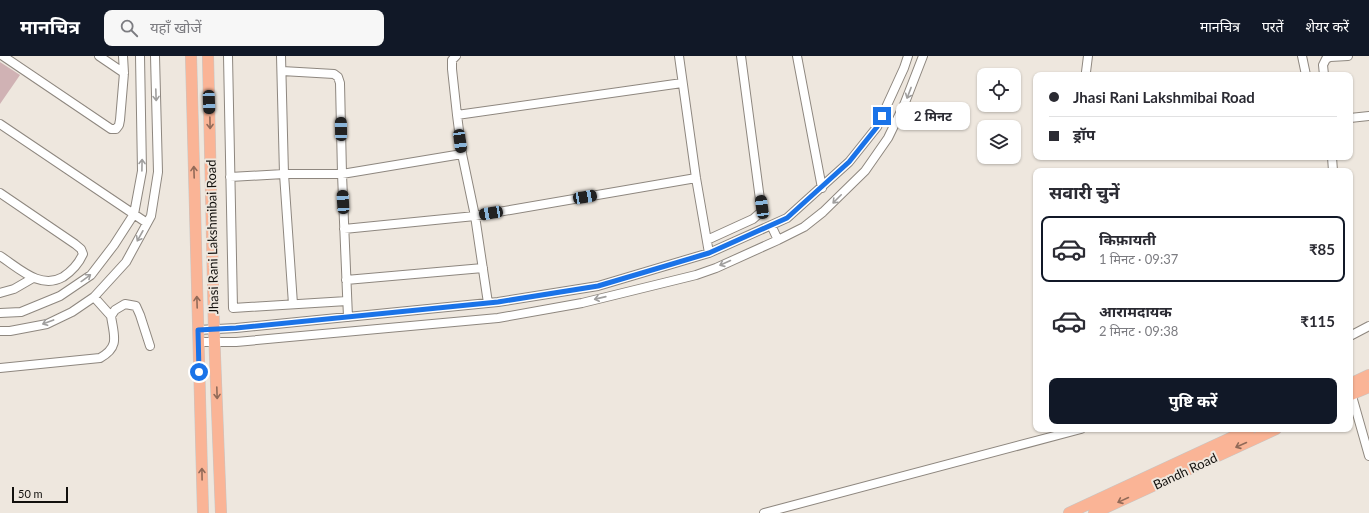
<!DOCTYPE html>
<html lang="hi">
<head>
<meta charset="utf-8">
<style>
  body { margin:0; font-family:Lato,"Noto Sans Devanagari",sans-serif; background:#f7f7f7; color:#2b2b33; height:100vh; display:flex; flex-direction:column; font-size:15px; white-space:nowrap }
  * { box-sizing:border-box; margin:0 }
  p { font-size:13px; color:#7c7c81 }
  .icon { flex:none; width:22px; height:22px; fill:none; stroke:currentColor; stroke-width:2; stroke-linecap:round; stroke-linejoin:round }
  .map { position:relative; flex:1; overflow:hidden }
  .panel { position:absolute; left:1033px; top:112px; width:320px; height:264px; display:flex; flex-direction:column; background:#fff; border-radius:8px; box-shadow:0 1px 3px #0004 }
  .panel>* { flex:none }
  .banner { position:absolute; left:1033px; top:16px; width:320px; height:88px; border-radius:8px; box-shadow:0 1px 3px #0004; display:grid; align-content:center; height:88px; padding:0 16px; background:#fff }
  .controls { position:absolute; left:977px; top:12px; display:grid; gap:8px }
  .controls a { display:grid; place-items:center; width:44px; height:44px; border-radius:8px; background:#fff; box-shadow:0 1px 3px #0004; font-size:20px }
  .scale { position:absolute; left:12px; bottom:10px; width:56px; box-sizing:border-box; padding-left:4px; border:2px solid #12100d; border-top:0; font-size:11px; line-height:14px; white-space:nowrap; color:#12100d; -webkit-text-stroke:3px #eee7de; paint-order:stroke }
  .end { position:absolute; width:18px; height:18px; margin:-9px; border:5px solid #1a73e8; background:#fff; box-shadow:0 0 0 2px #fff }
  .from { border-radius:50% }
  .bubble { position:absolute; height:28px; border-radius:8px; background:#fff; box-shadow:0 1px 3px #0004; font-size:13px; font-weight:700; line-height:28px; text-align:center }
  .car { position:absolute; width:12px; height:24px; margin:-12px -6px; border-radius:5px; box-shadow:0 0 3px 1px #0007; background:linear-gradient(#222 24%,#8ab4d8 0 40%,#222 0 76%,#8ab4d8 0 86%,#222 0) }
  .banner b { display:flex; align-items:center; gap:14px; height:38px; font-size:15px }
  .banner b+b { border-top:1px solid #e1e1e2 }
  .banner i { width:10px; height:10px; background:#2b2b33 }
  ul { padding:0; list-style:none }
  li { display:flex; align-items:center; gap:12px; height:66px; margin:0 8px 6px; padding:0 8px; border:2px solid transparent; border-radius:8px }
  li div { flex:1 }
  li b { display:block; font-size:15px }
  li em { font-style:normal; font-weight:700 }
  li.on { border-color:#111827 }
  li>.icon { width:36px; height:36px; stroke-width:1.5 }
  h2 { padding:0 16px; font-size:18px; line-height:48px }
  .button { display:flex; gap:8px; margin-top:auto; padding:8px 16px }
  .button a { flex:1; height:46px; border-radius:8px; background:#111827; color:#fff; font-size:16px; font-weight:700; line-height:46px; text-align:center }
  header { display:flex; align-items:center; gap:24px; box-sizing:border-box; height:56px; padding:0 20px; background:#111827; color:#fff }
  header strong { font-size:19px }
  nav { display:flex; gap:22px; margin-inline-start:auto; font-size:14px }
  .search { width:280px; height:36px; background:#f7f7f7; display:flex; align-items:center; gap:10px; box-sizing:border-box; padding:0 14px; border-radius:8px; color:#7c7c81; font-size:15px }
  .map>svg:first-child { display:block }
  .green { fill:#d0b2b4 }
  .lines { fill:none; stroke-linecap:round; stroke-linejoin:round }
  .minor-casing { stroke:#8e877f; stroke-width:10 }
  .major-casing { stroke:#c6c6c5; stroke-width:12 }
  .minor { stroke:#fff; stroke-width:8 }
  .major { stroke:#fab496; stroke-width:11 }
  .oneway { stroke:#a09f9e }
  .oneway2 { stroke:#926a58 }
  .route { stroke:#1a73e8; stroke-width:5 }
  .labels { text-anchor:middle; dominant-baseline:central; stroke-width:4; stroke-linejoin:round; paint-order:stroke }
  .street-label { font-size:13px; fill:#12100d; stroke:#eee7de }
</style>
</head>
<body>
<header>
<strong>मानचित्र</strong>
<div class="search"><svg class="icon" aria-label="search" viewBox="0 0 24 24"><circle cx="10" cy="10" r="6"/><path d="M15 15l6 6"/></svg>यहाँ खोजें</div>
<nav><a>मानचित्र</a><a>परतें</a><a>शेयर करें</a></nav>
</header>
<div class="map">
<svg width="1369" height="457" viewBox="0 0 1369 457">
  <rect width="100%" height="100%" fill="#eee7de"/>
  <path class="green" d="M0 6 20 19 0 48Z"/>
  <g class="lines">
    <defs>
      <path id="minor" d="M3 0 111 73H116L119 69 120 64 124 17 123 0
        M99 0 124 17
        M228 0 233 252 347 245
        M281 0 284 118 293 248
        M456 0 452 4V13L457 59 462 98 475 160 488 247
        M679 0 696 122 709 197
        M797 0 822 132
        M1302 0 1306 19
        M282 15 334 18 338 21 340 27 342 118 348 261
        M1087 19 1086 16 1088 0
        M1324 19 1323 9 1326 3 1330 1 1348 0
        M457 59 682 27
        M1350 62 1369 60
        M0 68 147 167
        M1332 101 1333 115
        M230 121 284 118H342L462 98
        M0 137 75 188 81 193 83 198C79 207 72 215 63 221 40 234 19 212 0 200
        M771 169 778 184
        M344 173 475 160 696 122
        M707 184 753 163 761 156V151L741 0
        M346 224 483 212
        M0 237 14 233 33 222
        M94 241 111 260 115 254 125 248 136 250 140 259 150 290
        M0 257 21 256 60 240 91 219 114 189 134 158 142 115 140 0
        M198 274 236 272 498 246 598 230 709 197 787 162 849 106 877 71 904 12 908 0
        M0 275H10L47 268 72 256 94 241 126 206 151 160 158 116 155 0
        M1350 280 1369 270
        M198 286H236L498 262 582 247 696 219 716 212 778 184 804 171 823 156 865 115 888 82 904 49 923 0
        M0 312 100 302C120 291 114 280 111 260
        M1350 333 1369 400
        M764 457 1081 373"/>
      <path id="major" d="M191 0 203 457
        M208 0 214 274 221 457
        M1350 328 1369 319
        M1350 339 1369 331
        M1069 457 1250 373
        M1094 457 1276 373"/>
    </defs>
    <use href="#minor" class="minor-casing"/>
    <use href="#major" class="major-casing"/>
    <use href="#minor" class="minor"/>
    <use href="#major" class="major"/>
  </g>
  <defs><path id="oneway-shaft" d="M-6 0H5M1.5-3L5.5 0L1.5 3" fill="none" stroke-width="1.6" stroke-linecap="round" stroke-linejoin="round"/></defs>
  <g class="oneway">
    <use href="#oneway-shaft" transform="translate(909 37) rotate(111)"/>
    <use href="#oneway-shaft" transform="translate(156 39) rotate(88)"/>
    <use href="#oneway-shaft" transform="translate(142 109) rotate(-89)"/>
    <use href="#oneway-shaft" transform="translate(837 143) rotate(135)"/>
    <use href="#oneway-shaft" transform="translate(140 180) rotate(119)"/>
    <use href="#oneway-shaft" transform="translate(725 207) rotate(156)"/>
    <use href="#oneway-shaft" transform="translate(86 222) rotate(-36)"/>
    <use href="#oneway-shaft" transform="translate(600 242) rotate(167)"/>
    <use href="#oneway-shaft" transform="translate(48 266) rotate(160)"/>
  </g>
  <g class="oneway2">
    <use href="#oneway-shaft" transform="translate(210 67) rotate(89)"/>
    <use href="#oneway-shaft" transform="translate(194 116) rotate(-92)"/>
    <use href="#oneway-shaft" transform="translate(197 246) rotate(-92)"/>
    <use href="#oneway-shaft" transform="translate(217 337) rotate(88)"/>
    <use href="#oneway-shaft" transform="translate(1241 389) rotate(156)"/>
    <use href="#oneway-shaft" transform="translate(202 418) rotate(-91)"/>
    <use href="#oneway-shaft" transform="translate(1123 444) rotate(155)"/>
  </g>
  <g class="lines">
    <path class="route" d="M199 316 198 274 236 272 498 246 598 230 709 197 787 162 849 106 877 71 882 60"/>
  </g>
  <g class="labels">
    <g class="street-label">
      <text transform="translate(212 181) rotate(-91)">Jhasi Rani Lakshmibai Road</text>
      <text transform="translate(1185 415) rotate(-25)">Bandh Road</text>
    </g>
  </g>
</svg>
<div class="controls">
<a><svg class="icon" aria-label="locate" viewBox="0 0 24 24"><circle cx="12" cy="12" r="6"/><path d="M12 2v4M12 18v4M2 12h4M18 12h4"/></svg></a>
<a><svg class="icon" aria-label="layers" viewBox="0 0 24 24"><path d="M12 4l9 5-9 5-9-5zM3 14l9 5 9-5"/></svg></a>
</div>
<div class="scale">50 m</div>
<i class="end from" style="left:199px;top:316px"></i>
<i class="end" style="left:882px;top:60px"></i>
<div class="bubble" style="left:896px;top:46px;width:74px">2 मिनट</div>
<i class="car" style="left:209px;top:46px;rotate:178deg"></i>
<i class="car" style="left:341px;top:73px;rotate:359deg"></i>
<i class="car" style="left:460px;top:85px;rotate:172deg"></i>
<i class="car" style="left:585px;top:141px;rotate:80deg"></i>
<i class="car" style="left:343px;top:146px;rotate:357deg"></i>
<i class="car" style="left:762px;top:151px;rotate:352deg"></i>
<i class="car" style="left:491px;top:157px;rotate:260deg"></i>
<div class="banner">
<b><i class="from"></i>Jhasi Rani Lakshmibai Road</b>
<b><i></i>ड्रॉप</b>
</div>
<section class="panel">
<h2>सवारी चुनें</h2>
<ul>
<li class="on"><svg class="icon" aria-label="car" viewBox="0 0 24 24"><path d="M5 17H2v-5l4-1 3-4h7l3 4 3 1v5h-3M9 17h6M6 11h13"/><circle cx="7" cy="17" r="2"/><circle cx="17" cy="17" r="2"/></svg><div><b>किफ़ायती</b><p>1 मिनट · 09:37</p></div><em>₹85</em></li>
<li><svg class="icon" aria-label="car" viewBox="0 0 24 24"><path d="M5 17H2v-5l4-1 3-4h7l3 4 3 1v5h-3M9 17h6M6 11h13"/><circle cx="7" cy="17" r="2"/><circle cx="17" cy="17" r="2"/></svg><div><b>आरामदायक</b><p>2 मिनट · 09:38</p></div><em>₹115</em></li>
</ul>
<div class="button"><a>पुष्टि करें</a></div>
</section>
</div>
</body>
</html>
